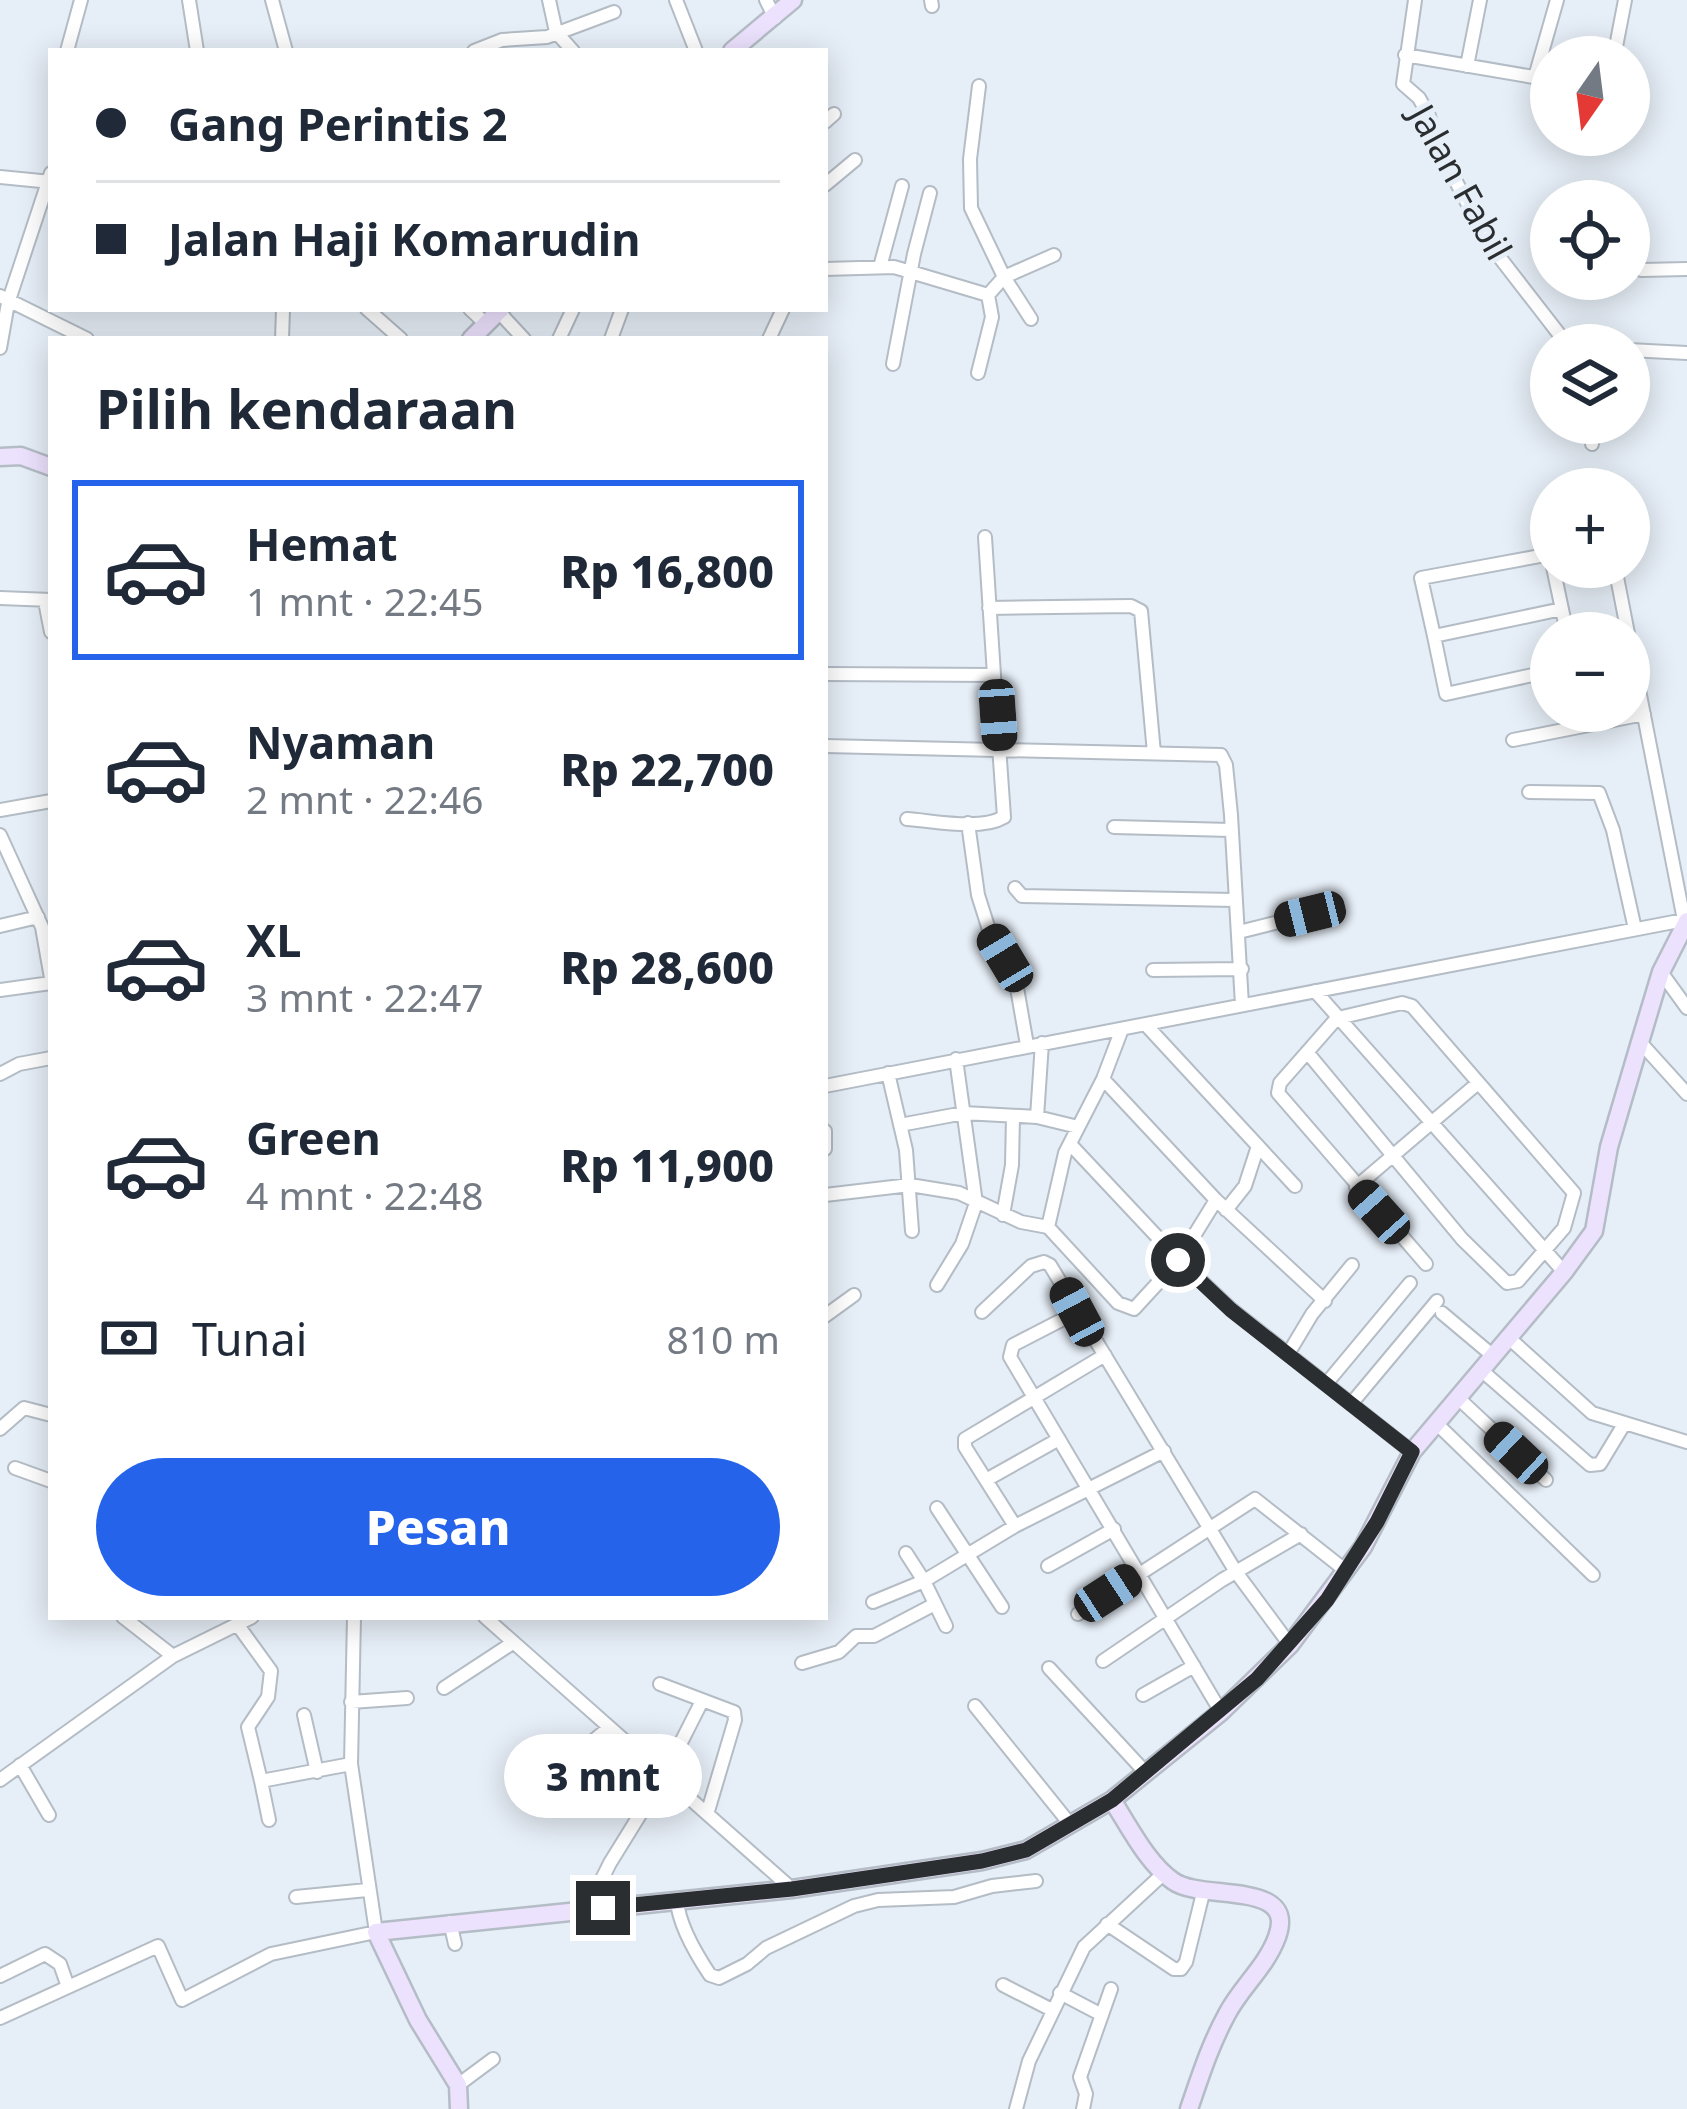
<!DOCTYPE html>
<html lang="id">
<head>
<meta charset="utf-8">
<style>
  body { margin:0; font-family:"Noto Sans",sans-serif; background:#f6f6f7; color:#1f2937; height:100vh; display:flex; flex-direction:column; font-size:45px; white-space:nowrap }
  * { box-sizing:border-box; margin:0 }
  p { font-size:39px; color:#747a83 }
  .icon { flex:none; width:66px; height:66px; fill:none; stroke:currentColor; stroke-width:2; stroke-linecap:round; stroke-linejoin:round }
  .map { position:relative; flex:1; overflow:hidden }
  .details { position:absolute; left:48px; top:336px; width:780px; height:1284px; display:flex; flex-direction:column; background:#fff; border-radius:0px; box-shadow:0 6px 30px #0003 }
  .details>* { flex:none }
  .guide { position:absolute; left:48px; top:48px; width:780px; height:264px; border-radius:0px; box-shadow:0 6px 30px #0003; display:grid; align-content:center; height:264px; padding:0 48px; background:#fff }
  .needle { width:78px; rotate:194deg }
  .tools { position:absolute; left:1530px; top:36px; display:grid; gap:24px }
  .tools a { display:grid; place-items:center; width:120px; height:120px; border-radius:50%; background:#fff; box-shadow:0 6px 30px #0003; font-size:60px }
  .end { position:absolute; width:54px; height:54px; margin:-27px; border:15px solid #2b2e31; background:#fff; box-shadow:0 0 0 6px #fff }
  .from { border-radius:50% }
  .bubble { position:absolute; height:84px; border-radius:42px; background:#fff; box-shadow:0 6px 30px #0003; font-size:39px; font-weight:800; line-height:84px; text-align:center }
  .car { position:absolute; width:36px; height:72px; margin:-36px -18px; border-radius:15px; box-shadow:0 0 9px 3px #0007; background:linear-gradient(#222 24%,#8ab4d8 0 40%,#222 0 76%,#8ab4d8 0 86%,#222 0) }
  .guide b { display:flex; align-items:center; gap:42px; height:114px; font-size:45px }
  .guide b+b { border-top:3px solid #e0e1e3 }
  .guide i { width:30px; height:30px; background:#1f2937 }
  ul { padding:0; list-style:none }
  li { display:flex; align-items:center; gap:36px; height:180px; margin:0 24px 18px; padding:0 24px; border:6px solid transparent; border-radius:0px }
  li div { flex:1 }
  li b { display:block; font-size:45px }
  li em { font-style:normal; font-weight:800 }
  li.selected { border-color:#2563eb }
  li>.icon { width:108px; height:108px; stroke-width:1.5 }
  h2 { padding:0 48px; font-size:54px; line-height:144px }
  .pay { display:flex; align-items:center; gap:30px; height:132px; padding:0 48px; font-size:45px }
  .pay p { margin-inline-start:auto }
  .cta { display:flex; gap:24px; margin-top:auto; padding:24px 48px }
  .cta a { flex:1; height:138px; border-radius:72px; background:#2563eb; color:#fff; font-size:48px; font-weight:800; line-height:138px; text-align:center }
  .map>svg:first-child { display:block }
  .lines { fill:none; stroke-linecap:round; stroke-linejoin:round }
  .street-casing { stroke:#b4bcc5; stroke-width:16 }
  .secondary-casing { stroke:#b4bcc5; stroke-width:21 }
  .street { stroke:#fff; stroke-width:12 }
  .secondary { stroke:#ede2fe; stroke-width:16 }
  .route { stroke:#2b2e31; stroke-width:15 }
  .labels { text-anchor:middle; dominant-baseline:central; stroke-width:10; stroke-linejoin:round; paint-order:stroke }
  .street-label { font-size:36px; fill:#2b2e31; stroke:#e6eef7 }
</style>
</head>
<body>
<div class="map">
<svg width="1687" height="2109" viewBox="0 0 1687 2109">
  <rect width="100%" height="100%" fill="#e6eef7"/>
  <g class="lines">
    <defs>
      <path id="street" d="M189 0 197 51
        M272 0 286 51
        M549 0 556 32 573 51
        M676 0 696 51
        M766 0 775 18
        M931 0 932 6
        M1415 0 1403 84 1419 98 1429 116 1439 149 1487 241 1559 334 1573 345
        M67 51 81 0
        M474 51 502 40 547 37 614 12
        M1405 55 1551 80
        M1614 57 1625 0
        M1467 66 1480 0
        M1535 77 1557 0
        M825 122 834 114
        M0 177 51 182
        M825 185 855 160
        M880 267 902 186
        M825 269 894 267 988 295 1004 277 971 208 970 159 979 86
        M1641 270 1687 269
        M0 296 87 339
        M367 309 401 339
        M470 309 486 324
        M499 312 524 339
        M1031 319 1004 277 1054 255
        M282 339 283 309
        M559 339 573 309
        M611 339 622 309
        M769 339 783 309
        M0 348 8 303 51 173
        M1629 350 1687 353
        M893 364 914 254 930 193
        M978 373 992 317 988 295
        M1592 444 1594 423
        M985 537 994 675
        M1553 567 1567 633
        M1615 567 1684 920
        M0 598 51 600
        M45 601 51 632
        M989 608 1131 606 1141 611 1154 753
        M1434 636 1421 578 1551 554
        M1551 671 1446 694 1434 636 1562 609
        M825 674 994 675 1004 817C980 831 935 821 907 819
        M1513 740 1644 714
        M825 746 1221 755 1226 765 1231 815 1242 1005
        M1529 792 1599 793 1613 830 1635 929
        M0 810 51 801
        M968 823 978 895 991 936 1017 988 1027 1045
        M1114 827 1231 830
        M0 835 42 927 51 978
        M1015 888 1022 896 1235 900
        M0 926 38 917
        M1239 932 1310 914
        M1153 970 1242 969
        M1661 972 1687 1008
        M0 990 51 983
        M1315 991 1564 1272
        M1337 1018 1280 1083 1278 1093 1426 1264
        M1146 1025 1295 1186
        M1640 1042 1687 1094
        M1307 1052 1462 1239 1507 1283 1518 1281 1564 1228 1574 1193 1412 1006 1402 1003 1338 1018
        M888 1073 906 1150 912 1231
        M0 1074 19 1064 51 1058
        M1103 1079 1216 1200 1325 1301
        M825 1086 1684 920V926
        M1037 1117 1078 1127
        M900 1125 964 1113 1037 1117 1042 1043
        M825 1131V1149
        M1070 1144 1179 1260 1231 1309 1412 1452
        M1356 1187 1478 1083
        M825 1195 910 1185 959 1193 1021 1222 1048 1227 1118 1303 1134 1309 1179 1260 1216 1200
        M1226 1210 1245 1186 1258 1146
        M1003 1215 1012 1165 1013 1116
        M1048 1227 1065 1153 1103 1079 1122 1029
        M937 1285 962 1244 976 1203 956 1059
        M982 1312 1031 1266 1044 1262 1050 1265 1236 1572 1290 1645
        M1077 1312 1013 1345 1010 1357 1221 1712
        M1442 1313 1492 1355
        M825 1316 854 1295
        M1509 1338 1592 1413 1687 1442
        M1288 1354 1312 1314 1352 1265
        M1480 1369 1590 1465 1600 1464 1623 1426
        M1326 1384 1410 1283
        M1457 1397 1546 1480
        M1351 1404 1437 1301
        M1436 1423 1593 1575
        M0 1429 24 1408 51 1415
        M15 1468 51 1481
        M986 1480 1059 1439
        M937 1508 1002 1607
        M1015 1526 965 1447V1439L1105 1355
        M1048 1566 1114 1529
        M873 1602 924 1581 906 1553
        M1078 1614 1255 1499 1345 1570
        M123 1617 173 1656
        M485 1617 792 1889
        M237 1624 271 1671 268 1697 248 1727 261 1781
        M946 1626 924 1581 1015 1526 1164 1451
        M1103 1661 1222 1580 1301 1534
        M802 1663 839 1652 856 1636H874L935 1604
        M1049 1668 1146 1773
        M660 1684 734 1712 735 1720 708 1811
        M444 1688 511 1644
        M1143 1695 1194 1666
        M351 1702 407 1698
        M975 1706 1070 1824
        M304 1715 317 1772
        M20 1765 49 1815
        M0 1780 173 1656 252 1617
        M540 1784 609 1728
        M269 1820 261 1781 351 1764
        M296 1897 367 1890
        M677 1901C679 1926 696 1954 710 1975L719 1978 747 1964 766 1948 854 1906 878 1900 954 1897 992 1886 1036 1881
        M598 1908 597 1889 610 1863 665 1774 702 1701
        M450 1922 455 1944
        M1107 1924 1174 1969H1181L1186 1962 1203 1893
        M0 1976 45 1954 60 1964 67 1984
        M1003 1985 1052 2010
        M1060 1993 1102 2015
        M0 2018 158 1946 182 2000 271 1954 376 1932 351 1764 354 1617
        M458 2085 493 2059
        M1016 2109 1029 2061 1084 1947 1163 1874
        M1083 2109 1086 2094 1080 2077 1111 1989"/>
      <path id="secondary" d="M732 51 793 0
        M471 339 501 309
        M0 457 21 456 51 467
        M1112 1800C1129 1826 1147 1863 1173 1881 1202 1902 1298 1879 1277 1937 1266 1967 1241 1987 1227 2014 1210 2045 1200 2077 1189 2109
        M459 2109 458 2085 418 2020 376 1932 792 1889 982 1861 1026 1850 1112 1800 1221 1712 1290 1645 1363 1547 1412 1452 1564 1272 1594 1231 1609 1147 1640 1042 1661 972 1687 921"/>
    </defs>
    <use href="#street" class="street-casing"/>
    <use href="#secondary" class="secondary-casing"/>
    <use href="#street" class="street"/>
    <use href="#secondary" class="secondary"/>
  </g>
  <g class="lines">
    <path class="route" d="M603 1908 792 1889 982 1861 1026 1850 1112 1800 1257 1679 1327 1600 1377 1522 1412 1452 1231 1310 1178 1260"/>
  </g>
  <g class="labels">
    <g class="street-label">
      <text transform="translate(1461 182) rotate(61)">Jalan Fabil</text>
    </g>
  </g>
</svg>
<div class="tools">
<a><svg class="needle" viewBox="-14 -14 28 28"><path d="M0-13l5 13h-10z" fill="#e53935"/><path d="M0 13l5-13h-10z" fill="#747a83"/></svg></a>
<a><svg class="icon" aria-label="locate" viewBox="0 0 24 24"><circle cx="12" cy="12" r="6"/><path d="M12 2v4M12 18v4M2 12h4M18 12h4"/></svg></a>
<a><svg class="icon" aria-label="layers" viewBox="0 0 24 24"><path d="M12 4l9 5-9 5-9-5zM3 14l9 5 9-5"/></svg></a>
<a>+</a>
<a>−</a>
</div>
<i class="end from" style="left:1178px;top:1260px"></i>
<i class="end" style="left:603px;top:1908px"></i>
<div class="bubble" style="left:504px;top:1734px;width:198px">3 mnt</div>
<i class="car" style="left:998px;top:715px;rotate:176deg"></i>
<i class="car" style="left:1310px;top:914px;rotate:256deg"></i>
<i class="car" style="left:1005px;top:958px;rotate:329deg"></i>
<i class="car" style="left:1379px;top:1212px;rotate:318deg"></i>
<i class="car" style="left:1077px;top:1312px;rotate:332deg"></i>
<i class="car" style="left:1516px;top:1453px;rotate:313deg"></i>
<i class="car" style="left:1108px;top:1593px;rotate:57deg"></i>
<div class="guide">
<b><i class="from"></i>Gang Perintis 2</b>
<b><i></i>Jalan Haji Komarudin</b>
</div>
<section class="details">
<h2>Pilih kendaraan</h2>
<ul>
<li class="selected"><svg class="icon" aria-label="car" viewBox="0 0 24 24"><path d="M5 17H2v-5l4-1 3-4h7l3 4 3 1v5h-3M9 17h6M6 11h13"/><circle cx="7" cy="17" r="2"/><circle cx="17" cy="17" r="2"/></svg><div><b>Hemat</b><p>1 mnt · 22:45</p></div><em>Rp 16,800</em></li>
<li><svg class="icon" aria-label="car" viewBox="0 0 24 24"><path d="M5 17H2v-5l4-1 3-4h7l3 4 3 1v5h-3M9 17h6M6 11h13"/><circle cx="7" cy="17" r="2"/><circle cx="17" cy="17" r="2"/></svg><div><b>Nyaman</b><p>2 mnt · 22:46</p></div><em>Rp 22,700</em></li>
<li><svg class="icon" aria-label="car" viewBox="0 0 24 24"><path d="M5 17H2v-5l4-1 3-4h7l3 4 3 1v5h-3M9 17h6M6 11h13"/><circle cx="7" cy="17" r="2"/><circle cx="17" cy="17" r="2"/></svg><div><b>XL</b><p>3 mnt · 22:47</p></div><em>Rp 28,600</em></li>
<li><svg class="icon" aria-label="car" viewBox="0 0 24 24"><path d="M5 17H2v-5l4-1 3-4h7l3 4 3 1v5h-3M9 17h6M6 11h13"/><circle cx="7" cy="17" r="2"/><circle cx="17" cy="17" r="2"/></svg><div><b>Green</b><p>4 mnt · 22:48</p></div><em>Rp 11,900</em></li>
</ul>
<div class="pay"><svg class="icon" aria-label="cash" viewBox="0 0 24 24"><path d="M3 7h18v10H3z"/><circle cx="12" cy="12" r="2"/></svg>Tunai<p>810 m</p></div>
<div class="cta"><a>Pesan</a></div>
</section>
</div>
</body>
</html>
